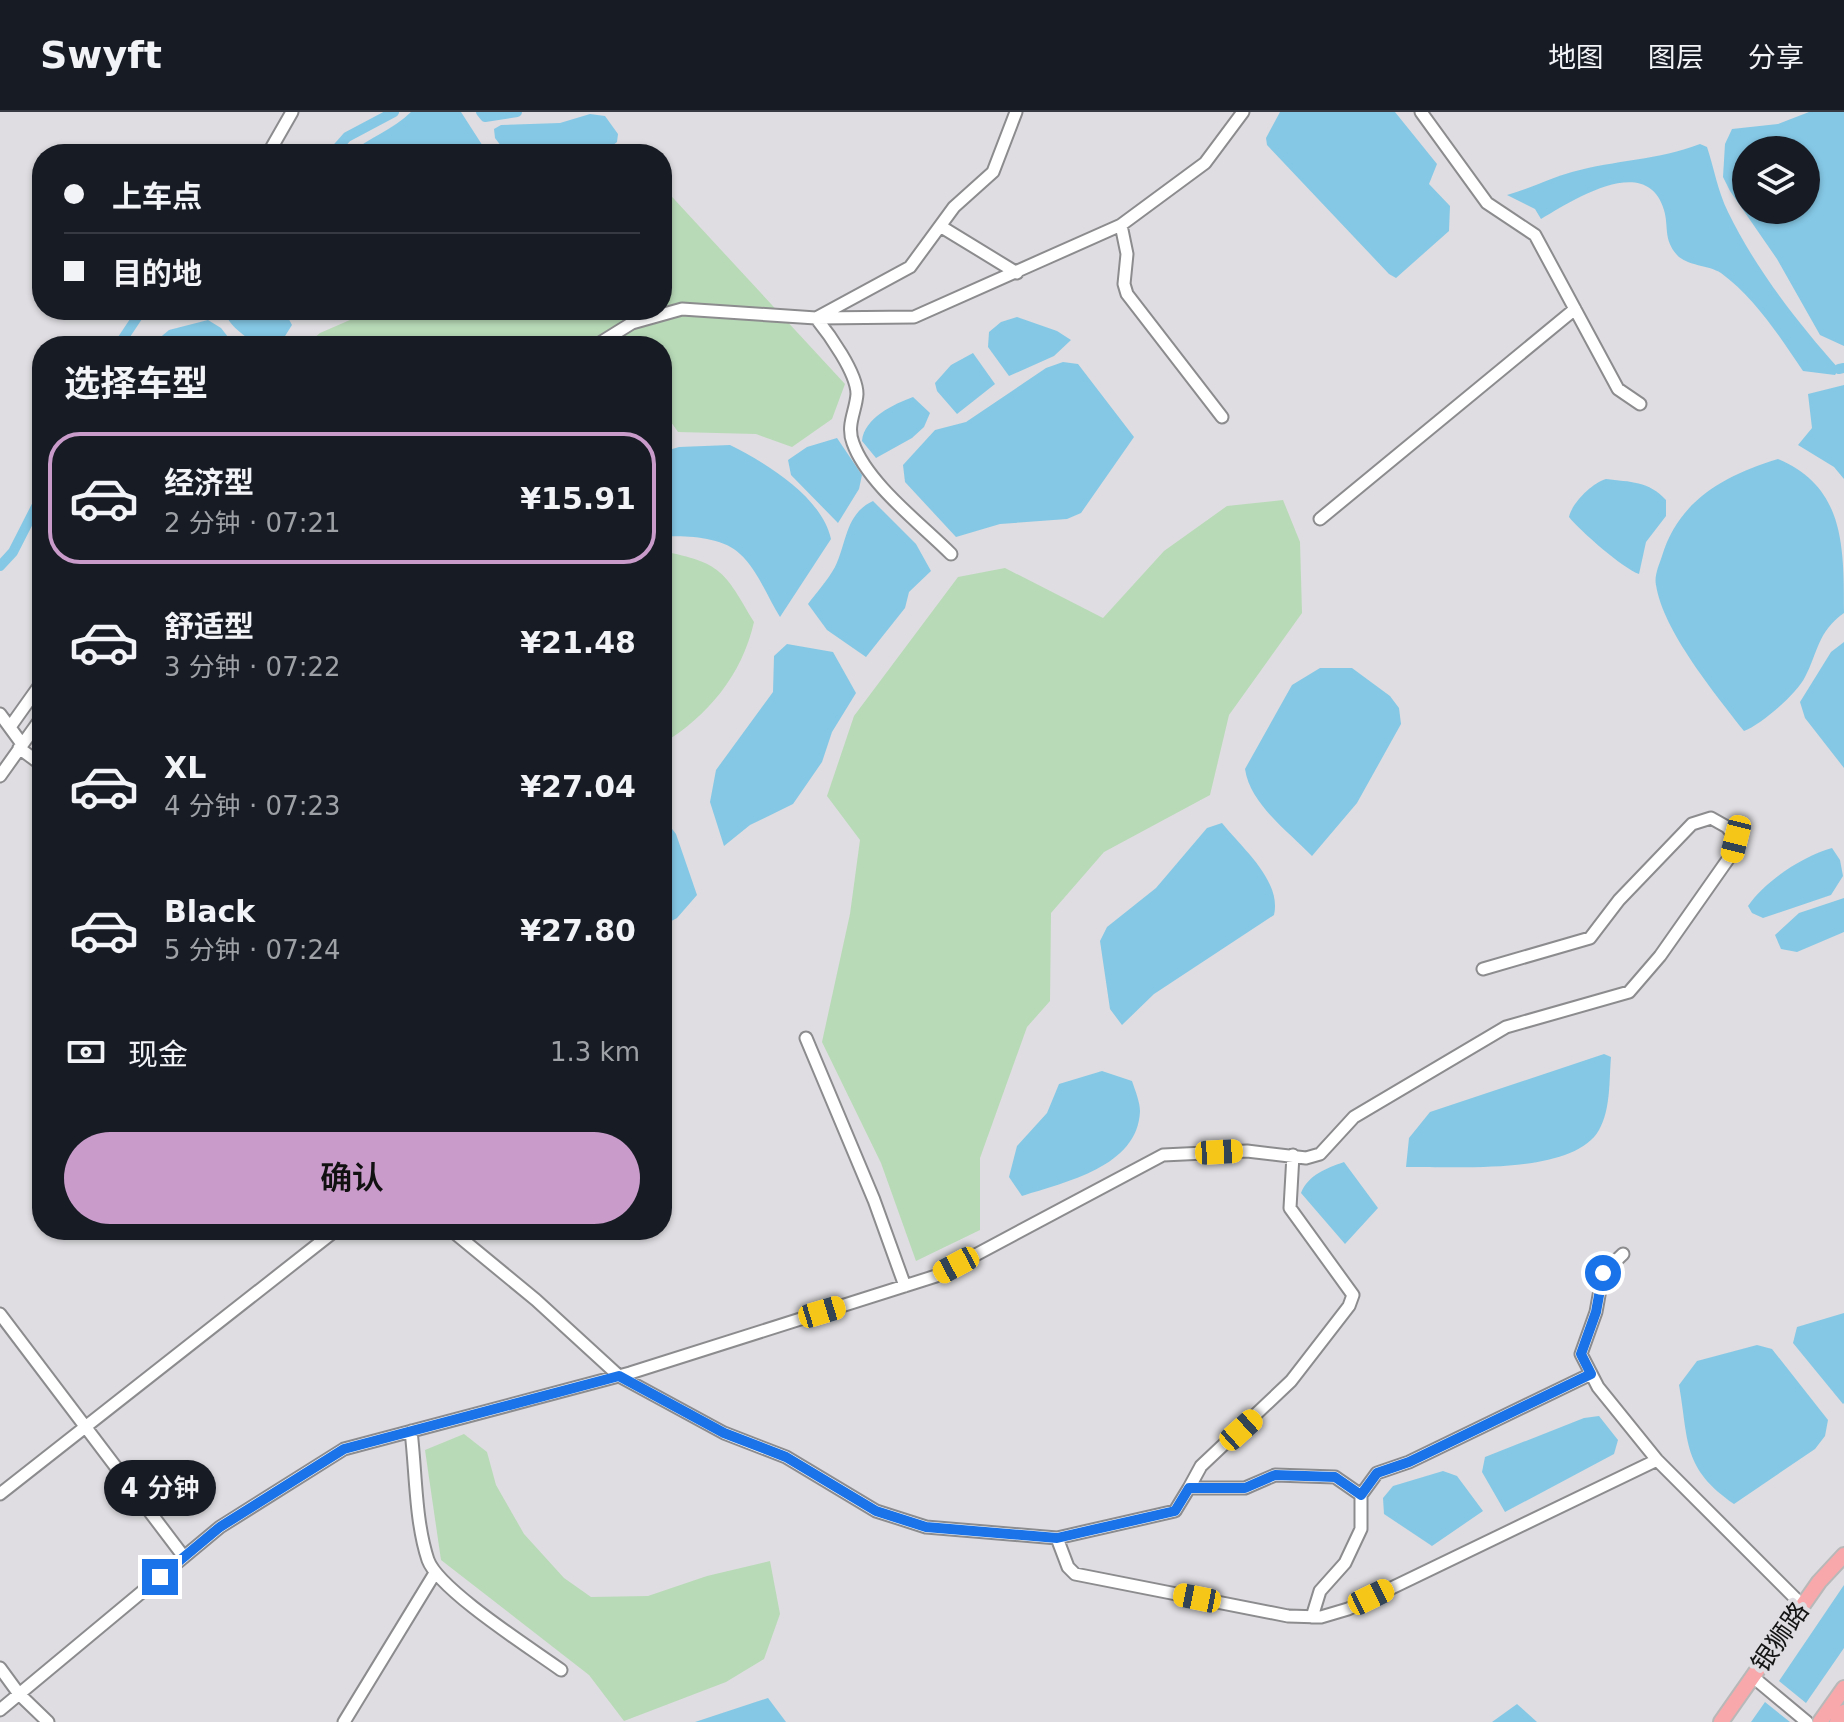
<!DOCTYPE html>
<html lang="zh">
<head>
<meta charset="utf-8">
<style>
  body { margin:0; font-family:"DejaVu Sans","Noto Sans SC",sans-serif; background:#242831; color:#f1f3f6; height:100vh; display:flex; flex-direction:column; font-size:30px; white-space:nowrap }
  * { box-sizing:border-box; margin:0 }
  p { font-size:26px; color:#9ea1a6 }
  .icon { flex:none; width:44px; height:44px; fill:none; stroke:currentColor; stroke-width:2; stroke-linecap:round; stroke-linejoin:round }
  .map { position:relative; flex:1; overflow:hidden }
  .drawer { position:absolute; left:32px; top:224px; width:640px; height:904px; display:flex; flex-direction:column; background:#171b24; border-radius:32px; box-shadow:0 2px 6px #0004 }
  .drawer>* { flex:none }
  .guide { position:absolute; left:32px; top:32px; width:640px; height:176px; border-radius:32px; box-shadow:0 2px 6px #0004; display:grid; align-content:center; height:176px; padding:0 32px; background:#171b24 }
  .buttons { position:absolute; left:1732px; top:24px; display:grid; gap:16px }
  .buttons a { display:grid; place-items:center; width:88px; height:88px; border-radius:50%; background:#171b24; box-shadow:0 2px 6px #0004; font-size:40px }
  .end { position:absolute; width:36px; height:36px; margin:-18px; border:10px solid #1a73e8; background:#fff; box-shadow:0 0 0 4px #fff }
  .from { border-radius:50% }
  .bubble { position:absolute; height:56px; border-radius:28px; background:#171b24; box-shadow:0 2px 6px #0004; font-size:26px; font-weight:600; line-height:56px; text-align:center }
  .car { position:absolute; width:24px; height:48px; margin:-24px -12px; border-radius:10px; box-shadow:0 0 6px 2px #0007; background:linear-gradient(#f5c518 24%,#345 0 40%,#f5c518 0 76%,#345 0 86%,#f5c518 0) }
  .guide b { display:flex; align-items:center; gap:28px; height:76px; font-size:30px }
  .guide b+b { border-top:2px solid #363941 }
  .guide i { width:20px; height:20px; background:#f1f3f6 }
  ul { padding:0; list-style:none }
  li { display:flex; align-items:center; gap:24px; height:132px; margin:0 16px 12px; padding:0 16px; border:4px solid transparent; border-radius:32px }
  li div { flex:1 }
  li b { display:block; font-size:30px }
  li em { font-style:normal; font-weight:600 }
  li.current { border-color:#c89bca }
  li>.icon { width:72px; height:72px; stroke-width:1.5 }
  h2 { padding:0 32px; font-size:36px; line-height:96px }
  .pay { display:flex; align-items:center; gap:20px; height:88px; padding:0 32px; font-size:30px }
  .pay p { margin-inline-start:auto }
  .button { display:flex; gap:16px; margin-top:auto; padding:16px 32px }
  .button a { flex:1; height:92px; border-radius:48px; background:#c89bca; color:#111; font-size:32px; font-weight:600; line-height:92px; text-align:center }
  header { display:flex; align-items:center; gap:48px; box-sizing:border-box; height:112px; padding:0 40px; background:#171b24; border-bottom:2px solid #363941 }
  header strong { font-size:38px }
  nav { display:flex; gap:44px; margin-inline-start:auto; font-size:28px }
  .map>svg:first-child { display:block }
  .green { fill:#b8dab7 }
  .water { fill:#85c8e5; fill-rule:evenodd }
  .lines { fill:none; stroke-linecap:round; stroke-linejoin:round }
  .canal { stroke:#85c8e5; stroke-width:10 }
  .minor-casing { stroke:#8c8b8e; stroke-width:15 }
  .major-casing { stroke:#b8b8b9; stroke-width:18 }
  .minor { stroke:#fff; stroke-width:11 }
  .major { stroke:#f8a8ab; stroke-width:14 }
  .route { stroke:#1a73e8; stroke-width:10 }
  .labels { text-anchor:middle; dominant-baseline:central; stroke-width:8; stroke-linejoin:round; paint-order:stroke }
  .street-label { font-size:26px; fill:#141415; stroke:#dfdde1 }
</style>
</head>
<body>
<header>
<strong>Swyft</strong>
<nav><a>地图</a><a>图层</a><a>分享</a></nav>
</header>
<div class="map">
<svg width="1844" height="1610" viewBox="0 0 1844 1610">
  <rect width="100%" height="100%" fill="#dfdde1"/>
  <path class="green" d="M662 74 845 272 832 307 792 335 756 322 678 320 662 297V234H305L320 221 373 198H662Z
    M1283 388 1300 430 1302 501 1229 603 1210 683 1104 740 1051 801 1050 889 1027 915 980 1046V1118L916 1149 881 1051 822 930 850 802 860 728 827 684 854 604 958 465 1005 456 1103 506 1164 439 1227 394Z
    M662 439C722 451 724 459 754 510 742 563 708 604 662 632Z
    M464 1322 487 1340 496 1373 524 1422 564 1466 591 1485 648 1484 707 1464 770 1449 780 1502 764 1547 726 1570 624 1609 589 1563 441 1448 425 1338Z"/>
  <path class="water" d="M411 0H461L488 42H350C369 25 393 18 411 0Z
    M1280 0H1395L1437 52 1429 72 1450 94 1449 119 1396 166 1389 162 1267 33 1266 26Z
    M1809 0H1844V234L1820 223 1777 147 1730 79 1723 65 1725 32 1732 17 1778 12ZM1746 38H1806V98H1746Z
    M590 2 605 4 618 22 617 30 602 42H507L495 26 494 17 501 13 560 11Z
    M1700 32 1707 35C1714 56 1718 80 1728 100 1755 156 1798 211 1839 257L1835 263 1803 259C1780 225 1755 186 1721 161 1709 153 1687 154 1677 143 1663 127 1669 115 1664 98 1647 40 1573 88 1541 107L1535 97 1507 83C1529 77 1550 66 1572 60 1615 48 1659 48 1700 32Z
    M225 198H284L292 213 280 232 258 234C246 224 227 214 225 198Z
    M1017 205 1057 219 1071 228 1054 244 1009 264 988 235 989 220 1001 210Z
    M208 208 221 216 235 234H150L169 218Z
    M973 241 995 272 957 302 937 279 935 271 951 253Z
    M1063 250 1078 252 1134 325 1081 401 1067 407 1000 412 956 425 905 370 903 353 935 318 966 310 1046 256Z
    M1844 273V367L1834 355 1798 333 1812 316 1808 282Z
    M913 285 930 301 924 315 912 326 876 346 862 329C864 306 894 292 913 285Z
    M837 326 862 363 859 377 838 411 791 363 788 348 807 335Z
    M730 333C766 351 822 385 831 427L780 505C768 486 757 457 740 442 723 425 684 423 662 425V340L679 335Z
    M1778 347C1844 375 1844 432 1844 501 1817 520 1818 541 1805 565 1797 582 1760 613 1744 619 1716 583 1663 519 1656 473 1654 464 1659 453 1662 444 1679 388 1725 363 1778 347Z
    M1606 367C1630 370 1649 369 1666 388V404L1646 430 1639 462C1624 457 1580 419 1569 405 1572 391 1592 371 1606 367Z
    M873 389 916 432 931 459 909 480 905 496 866 545 827 518 808 492C816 481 828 468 835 455 847 431 845 402 873 389Z
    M1844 530V656L1805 606 1800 590 1831 540Z
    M787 532 833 540 856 581 832 620 822 650 793 692 750 713 724 734 710 690 716 658 773 580 774 544Z
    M1320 556H1352L1390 584 1399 596 1401 612 1357 691 1312 744C1288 719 1250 692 1245 657L1292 573Z
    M662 704 676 722 697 783 677 806 662 814Z
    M1222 711C1242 736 1282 769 1274 803L1154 882 1122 913 1110 897 1100 829 1107 815 1156 776 1207 716Z
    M1832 736 1840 748 1843 764 1831 783 1763 806 1752 801 1748 794C1765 769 1803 744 1832 736Z
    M1844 786V820L1797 840 1781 837 1775 823 1799 801Z
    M1604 942 1611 945C1609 968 1611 997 1599 1018 1573 1064 1454 1054 1406 1055L1409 1026 1430 1000Z
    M1102 959 1132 969C1135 978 1140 990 1140 999 1138 1055 1065 1070 1022 1084L1009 1065 1017 1034 1047 1001 1059 972Z
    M1344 1050 1378 1096 1345 1132 1301 1081C1308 1063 1327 1056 1344 1050Z
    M1844 1201V1291L1843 1292 1793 1231 1797 1215Z
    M1757 1233 1772 1237 1828 1308 1825 1324 1815 1337 1734 1392C1682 1356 1689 1330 1679 1273L1697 1249Z
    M1599 1304 1618 1328 1614 1342 1505 1400 1482 1360 1485 1345 1584 1306Z
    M1443 1359 1457 1364 1483 1399 1432 1434 1384 1402 1383 1386 1393 1374Z
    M1844 1473V1536L1806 1591 1779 1569Z
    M768 1586 786 1610H695Z
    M1765 1590 1790 1610H1751Z
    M1517 1592 1537 1610H1492Z"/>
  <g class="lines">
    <path class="canal" d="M481 0 485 5 517 0
      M332 42 347 25 394 0
      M118 234 142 198
      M1839 257 1844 256
      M0 454 13 440 42 383"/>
    <defs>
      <path id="minor" d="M1421 0 1487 91 1535 123 1618 277 1640 292
        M268 42 292 0
        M1121 113 1127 142 1124 172 1127 182 1222 305
        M940 114 1017 161
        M595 234 632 211 682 197 816 206 914 205 1121 113 1205 51 1243 0
        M1320 407 1575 197
        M951 442C921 412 867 371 853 331 846 313 856 299 857 282 857 261 829 222 816 206L910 155 954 95 993 60 1016 0
        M0 602 22 632
        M10 615 42 570
        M19 636 42 653
        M0 664 42 605
        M806 926 874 1088 905 1174
        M451 1118 536 1188 619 1264 724 1321 786 1345 876 1399 926 1415 1057 1426 1175 1399 1189 1376H1245L1275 1363 1335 1365 1361 1383
        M1623 1142 1603 1161 1596 1200 1581 1242 1598 1275 1657 1348 1802 1493
        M0 1202 184 1445
        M411 1319C416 1360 415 1409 428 1448 439 1478 532 1537 561 1558
        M1189 1376 1201 1354 1291 1269 1349 1194 1353 1183 1290 1096 1293 1043
        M0 1382 336 1118
        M1057 1426 1068 1455 1075 1462 1288 1504 1321 1505 1348 1497 1657 1348
        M1312 1505 1320 1479 1345 1451 1361 1417V1383L1377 1361 1409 1350 1591 1262
        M0 1556 19 1582 48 1610
        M1753 1565 1807 1610
        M0 1598 220 1415 344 1337 630 1261 936 1164 1163 1043 1247 1039 1306 1046 1320 1042 1354 1005 1506 915 1629 880 1660 844 1731 743 1736 727 1727 715 1711 706 1692 712 1619 788 1590 826 1483 857
        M344 1610 435 1461"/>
      <path id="major" d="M1721 1610 1819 1470 1844 1443
        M1820 1610 1844 1576
        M1837 1610 1844 1600"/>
    </defs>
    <use href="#minor" class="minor-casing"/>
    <use href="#major" class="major-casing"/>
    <use href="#minor" class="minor"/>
    <use href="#major" class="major"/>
  </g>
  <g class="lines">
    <path class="route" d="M160 1465 220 1415 344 1337 619 1264 724 1321 786 1345 876 1399 926 1415 1057 1426 1175 1399 1189 1376H1245L1275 1363 1335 1365 1361 1383 1377 1361 1409 1350 1591 1262 1581 1242 1596 1200 1603 1161"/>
  </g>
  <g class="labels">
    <g class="street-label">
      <text transform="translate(1780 1525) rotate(-55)">银狮路</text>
    </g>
  </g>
</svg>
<div class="buttons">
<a><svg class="icon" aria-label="layers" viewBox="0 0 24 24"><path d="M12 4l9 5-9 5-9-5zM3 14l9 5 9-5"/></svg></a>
</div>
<i class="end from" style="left:1603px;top:1161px"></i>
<i class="end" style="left:160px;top:1465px"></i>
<div class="bubble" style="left:104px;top:1348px;width:112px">4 分钟</div>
<i class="car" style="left:1736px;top:727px;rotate:194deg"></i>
<i class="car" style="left:1219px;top:1040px;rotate:87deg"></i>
<i class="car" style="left:956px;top:1153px;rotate:242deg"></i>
<i class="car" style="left:822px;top:1200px;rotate:73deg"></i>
<i class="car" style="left:1241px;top:1318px;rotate:48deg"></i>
<i class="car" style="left:1371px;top:1485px;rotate:64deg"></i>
<i class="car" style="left:1197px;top:1486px;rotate:281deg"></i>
<div class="guide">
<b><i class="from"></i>上车点</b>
<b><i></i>目的地</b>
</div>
<section class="drawer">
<h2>选择车型</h2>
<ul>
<li class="current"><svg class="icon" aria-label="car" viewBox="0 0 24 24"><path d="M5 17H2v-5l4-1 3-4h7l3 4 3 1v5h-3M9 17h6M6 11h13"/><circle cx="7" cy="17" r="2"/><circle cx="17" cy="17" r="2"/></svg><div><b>经济型</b><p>2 分钟 · 07:21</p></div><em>¥15.91</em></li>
<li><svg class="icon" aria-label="car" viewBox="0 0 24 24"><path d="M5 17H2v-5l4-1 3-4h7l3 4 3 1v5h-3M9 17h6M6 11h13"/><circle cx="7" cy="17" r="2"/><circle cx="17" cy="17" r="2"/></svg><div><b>舒适型</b><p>3 分钟 · 07:22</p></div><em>¥21.48</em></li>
<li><svg class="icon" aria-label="car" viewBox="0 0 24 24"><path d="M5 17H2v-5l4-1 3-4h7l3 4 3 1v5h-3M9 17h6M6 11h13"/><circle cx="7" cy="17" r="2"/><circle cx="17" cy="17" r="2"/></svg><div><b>XL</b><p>4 分钟 · 07:23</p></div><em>¥27.04</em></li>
<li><svg class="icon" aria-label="car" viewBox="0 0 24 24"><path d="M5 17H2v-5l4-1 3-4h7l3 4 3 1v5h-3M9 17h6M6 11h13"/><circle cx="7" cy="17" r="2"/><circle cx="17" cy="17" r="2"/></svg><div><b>Black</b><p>5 分钟 · 07:24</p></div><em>¥27.80</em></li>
</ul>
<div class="pay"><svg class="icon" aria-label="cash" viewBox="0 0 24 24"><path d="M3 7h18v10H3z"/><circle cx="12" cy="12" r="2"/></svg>现金<p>1.3 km</p></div>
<div class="button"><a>确认</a></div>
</section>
</div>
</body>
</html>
